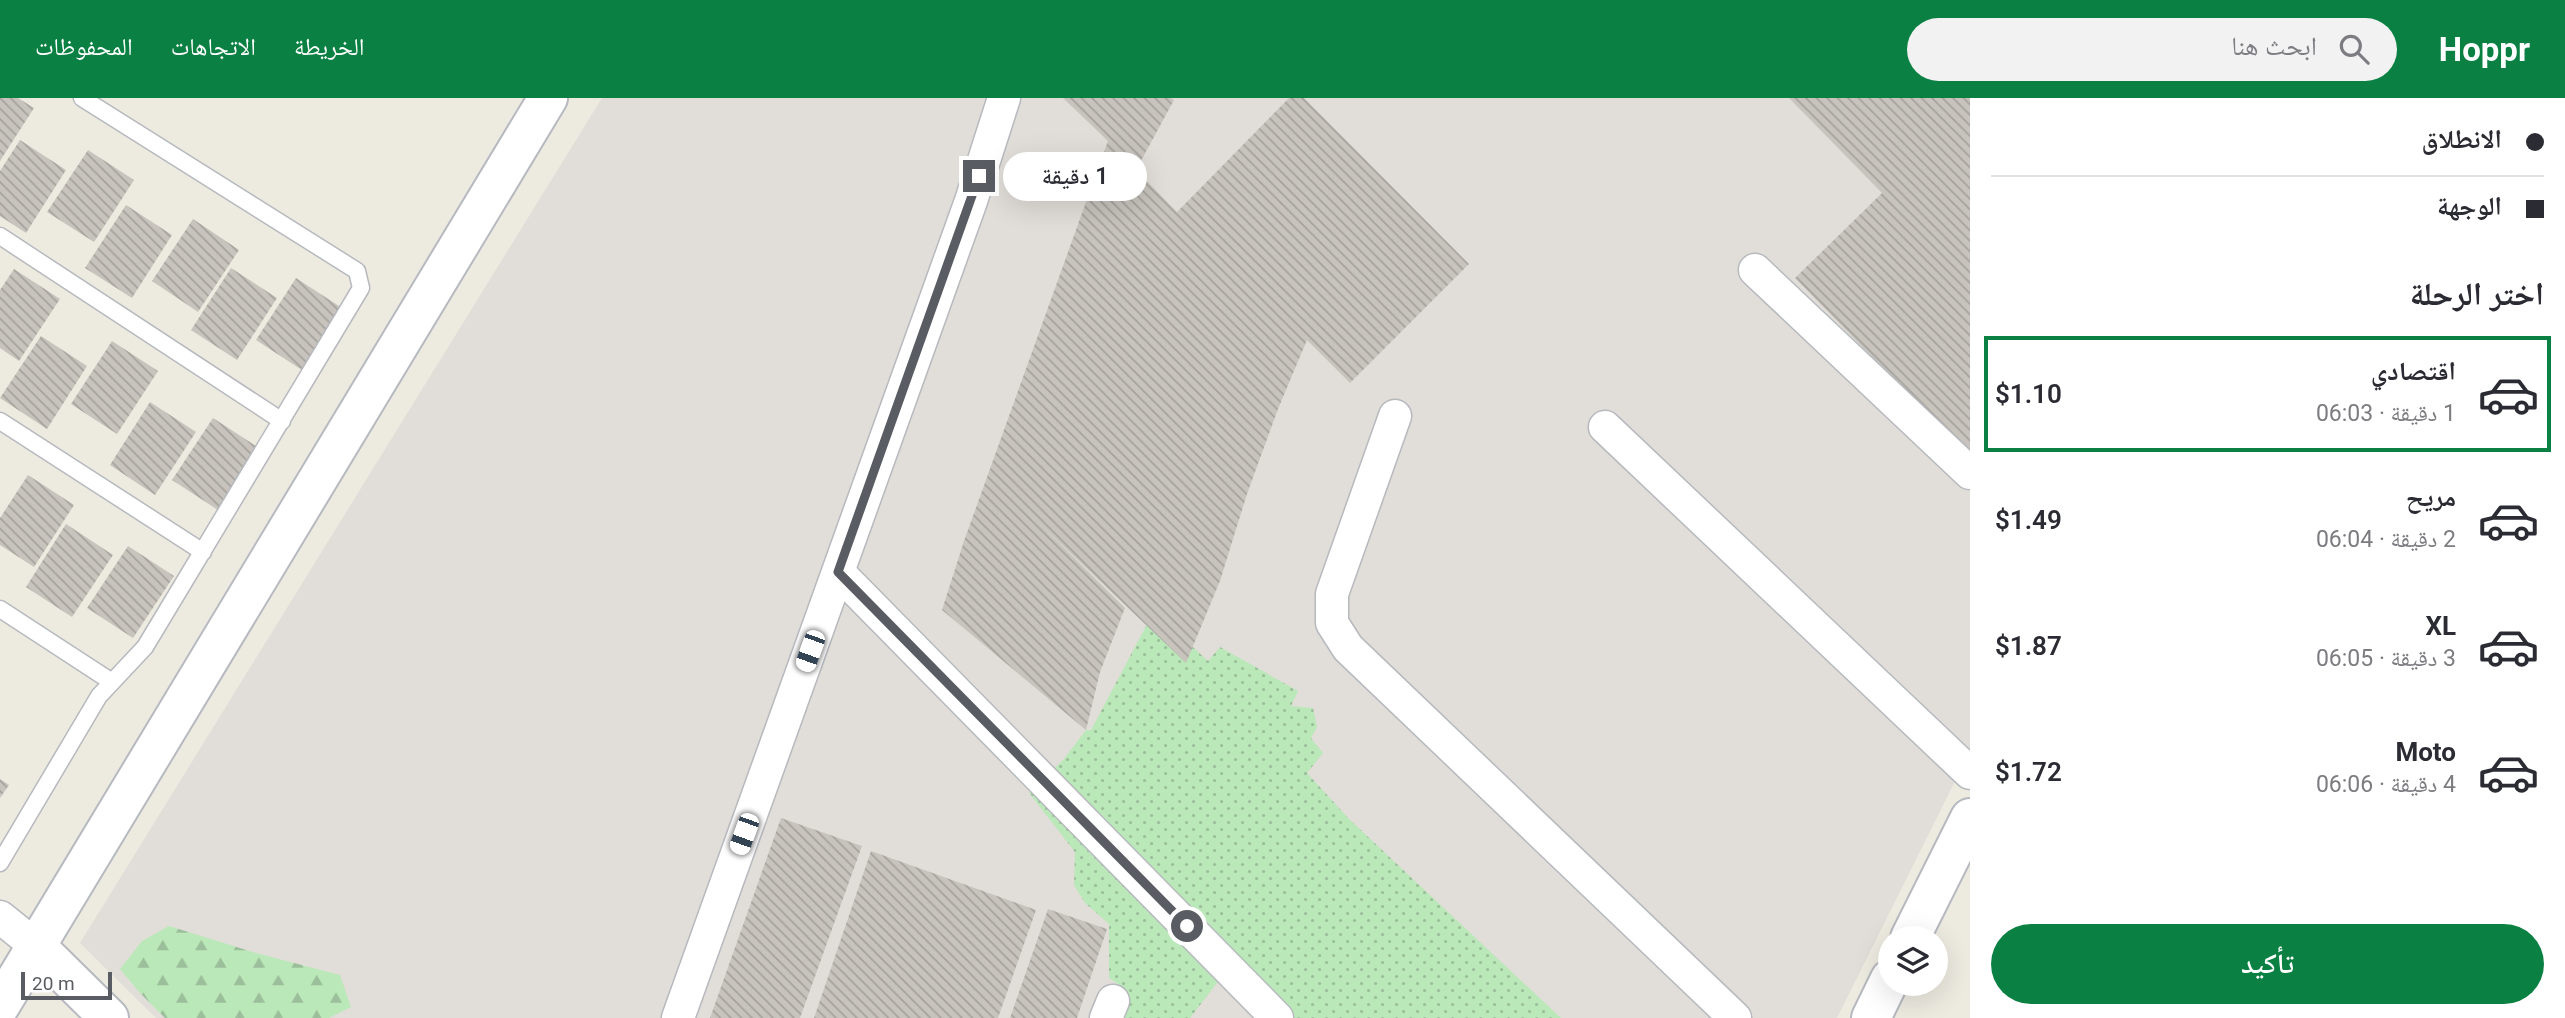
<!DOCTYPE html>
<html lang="ar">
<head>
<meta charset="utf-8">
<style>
  body { margin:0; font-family:Roboto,"Noto Naskh Arabic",sans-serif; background:#f2f2f3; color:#2b2b33; direction:rtl; height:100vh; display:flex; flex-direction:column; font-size:26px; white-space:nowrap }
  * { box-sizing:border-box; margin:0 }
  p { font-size:23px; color:#7c7c81 }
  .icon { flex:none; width:38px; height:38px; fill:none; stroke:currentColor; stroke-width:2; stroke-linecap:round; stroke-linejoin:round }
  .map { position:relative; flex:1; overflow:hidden; direction:ltr }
  .sheet { display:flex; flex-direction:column; background:#fff; width:595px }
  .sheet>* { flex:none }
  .hud { display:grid; align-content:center; height:154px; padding:0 21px; background:#fff }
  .controls { position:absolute; left:1878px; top:828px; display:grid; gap:14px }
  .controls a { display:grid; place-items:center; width:70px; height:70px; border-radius:50%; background:#fff; box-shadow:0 7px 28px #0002; font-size:35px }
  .scale { position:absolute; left:21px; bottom:18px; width:91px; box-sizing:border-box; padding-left:7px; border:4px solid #595d63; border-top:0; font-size:19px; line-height:24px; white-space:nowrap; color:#595d63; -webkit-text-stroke:5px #fff; paint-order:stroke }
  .end { position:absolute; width:32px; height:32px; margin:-16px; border:9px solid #595d63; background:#fff; box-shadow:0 0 0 4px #fff }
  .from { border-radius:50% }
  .bubble { position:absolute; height:49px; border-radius:24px; background:#fff; box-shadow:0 7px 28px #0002; font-size:23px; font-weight:600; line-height:49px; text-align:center; direction:rtl }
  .car { position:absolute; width:21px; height:42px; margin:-21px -10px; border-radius:9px; box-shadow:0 0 5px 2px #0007; background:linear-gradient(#fff 24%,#345 0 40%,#fff 0 76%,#345 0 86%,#fff 0) }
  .hud b { display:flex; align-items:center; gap:24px; height:66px; font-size:26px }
  .hud b+b { border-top:2px solid #e1e1e2 }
  .hud i { width:18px; height:18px; background:#2b2b33 }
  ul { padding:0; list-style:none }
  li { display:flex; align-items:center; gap:21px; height:116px; margin:0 14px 10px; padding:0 7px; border:4px solid transparent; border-radius:0px }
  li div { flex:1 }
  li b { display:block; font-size:26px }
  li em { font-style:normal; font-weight:600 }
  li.on { border-color:#0b8043 }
  li>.icon { width:63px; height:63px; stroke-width:1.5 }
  h2 { padding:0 21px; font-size:32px; line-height:84px }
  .primary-button { display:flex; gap:14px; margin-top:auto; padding:14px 21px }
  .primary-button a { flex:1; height:80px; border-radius:42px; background:#0b8043; color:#fff; font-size:28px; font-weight:600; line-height:80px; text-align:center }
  header { display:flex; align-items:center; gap:42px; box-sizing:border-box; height:98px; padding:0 35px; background:#0b8043; color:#fff }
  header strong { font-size:33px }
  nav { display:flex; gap:38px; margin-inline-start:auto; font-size:24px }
  .search { width:490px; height:63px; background:#f2f2f3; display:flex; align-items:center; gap:18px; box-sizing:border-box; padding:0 24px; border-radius:38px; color:#7c7c81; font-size:26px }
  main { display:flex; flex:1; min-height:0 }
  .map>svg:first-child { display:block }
  .industrial { fill:#e1ddd8 }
  .forest { fill:url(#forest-firs) }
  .park { fill:url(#park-dots) }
  .building { fill:url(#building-back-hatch) }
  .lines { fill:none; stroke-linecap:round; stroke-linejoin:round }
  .lane-casing { stroke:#b6b9be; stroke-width:19 }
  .street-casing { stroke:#b6b9be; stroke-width:35 }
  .secondary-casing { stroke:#b6bac0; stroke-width:42 }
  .lane { stroke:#fff; stroke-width:16 }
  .street { stroke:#fff; stroke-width:32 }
  .secondary { stroke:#fff; stroke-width:38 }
  .route { stroke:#595d63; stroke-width:9 }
</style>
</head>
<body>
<header>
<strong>Hoppr</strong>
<div class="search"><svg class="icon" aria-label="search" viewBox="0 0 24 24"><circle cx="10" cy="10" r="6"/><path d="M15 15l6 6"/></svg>ابحث هنا</div>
<nav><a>الخريطة</a><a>الاتجاهات</a><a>المحفوظات</a></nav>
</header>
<main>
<section class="sheet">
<div class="hud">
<b><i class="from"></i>الانطلاق</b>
<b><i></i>الوجهة</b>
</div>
<h2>اختر الرحلة</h2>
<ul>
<li class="on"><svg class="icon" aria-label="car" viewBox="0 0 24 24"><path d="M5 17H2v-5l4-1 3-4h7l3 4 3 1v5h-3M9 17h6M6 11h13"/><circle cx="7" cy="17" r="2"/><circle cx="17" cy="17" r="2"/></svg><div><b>اقتصادي</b><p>1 دقيقة · 06:03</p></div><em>$1.10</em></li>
<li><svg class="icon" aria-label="car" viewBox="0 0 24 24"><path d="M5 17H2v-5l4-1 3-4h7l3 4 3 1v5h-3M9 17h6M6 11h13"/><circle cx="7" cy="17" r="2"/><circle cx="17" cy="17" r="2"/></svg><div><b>مريح</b><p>2 دقيقة · 06:04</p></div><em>$1.49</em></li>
<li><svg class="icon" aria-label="car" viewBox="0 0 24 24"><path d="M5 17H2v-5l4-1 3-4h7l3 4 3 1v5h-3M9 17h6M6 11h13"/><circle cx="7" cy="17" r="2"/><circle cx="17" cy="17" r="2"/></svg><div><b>XL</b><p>3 دقيقة · 06:05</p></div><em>$1.87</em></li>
<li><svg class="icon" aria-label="car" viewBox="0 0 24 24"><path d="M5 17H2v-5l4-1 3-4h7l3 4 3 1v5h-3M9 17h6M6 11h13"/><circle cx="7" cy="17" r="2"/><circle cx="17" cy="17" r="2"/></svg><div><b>Moto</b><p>4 دقيقة · 06:06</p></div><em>$1.72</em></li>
</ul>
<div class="primary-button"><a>تأكيد</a></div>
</section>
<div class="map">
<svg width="1970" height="920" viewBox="0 0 1970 920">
  <defs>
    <pattern id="forest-firs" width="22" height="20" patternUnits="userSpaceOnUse" patternTransform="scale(1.75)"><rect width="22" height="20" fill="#bbe8b9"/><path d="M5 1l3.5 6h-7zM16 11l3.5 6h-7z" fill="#9bbf9a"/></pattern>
    <pattern id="park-dots" width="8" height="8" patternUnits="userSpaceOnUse" patternTransform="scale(1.75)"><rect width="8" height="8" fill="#bbe8b9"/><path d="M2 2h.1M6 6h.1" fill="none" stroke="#9bbf9a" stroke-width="1.8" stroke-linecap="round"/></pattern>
    <pattern id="building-back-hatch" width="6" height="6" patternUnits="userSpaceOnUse" patternTransform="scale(1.75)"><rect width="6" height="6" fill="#c8c4bd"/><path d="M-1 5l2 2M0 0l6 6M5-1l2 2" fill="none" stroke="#a5a29d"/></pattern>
  </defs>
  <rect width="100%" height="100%" fill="#edeae0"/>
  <path class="industrial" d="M602 0H1970V653L1837 920H156L80 845Z"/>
  <path class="forest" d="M169 828 256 855 340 877 351 909 329 920H165L139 894 120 871 142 843Z"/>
  <path class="park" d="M1154 513 1208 563 1220 549 1298 593 1291 608 1313 610 1317 629 1311 640 1323 655 1307 675 1349 721 1561 920H1256L1238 904 1220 881 1190 920H1117L1127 892 1109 880V826L1085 805 1074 787 1075 754 1029 695 1063 662 1086 632H1091Z"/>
  <path class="building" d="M0 0H18L34 10 0 63Z
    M1063 0H1171L1174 2 1136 72 1177 114 1289 0H1304L1469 166 1350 285 1307 242 1278 311 1247 396 1220 483 1186 565 1039 425 1125 510 1100 574 1086 632 942 512 964 443 1108 43Z
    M1789 0H1970V359L1795 180 1882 95Z
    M20 42 66 72 26 135 0 118V73Z
    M88 52 134 82 94 144 47 114Z
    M126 107 172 137 132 200 85 170Z
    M193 121 239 152 198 214 152 183Z
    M231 170 277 200 237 262 191 232Z
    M14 171 60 201 19 263 0 250V192Z
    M296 180 342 210 302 272 256 242Z
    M41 238 87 268 47 331 0 300Z
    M112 243 158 273 117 336 71 306Z
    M150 304 196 334 155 397 110 367Z
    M213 320 259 350 218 412 172 382Z
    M28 377 74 407 34 469 0 447V420Z
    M66 426 113 457 72 519 26 489Z
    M128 448 174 478 133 540 87 510Z
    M0 681 9 687 0 700Z
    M781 720 862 748 800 920H710Z
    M871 753 1036 812 998 920H814Z
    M1048 811 1107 831 1077 920H1010Z"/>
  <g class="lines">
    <defs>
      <path id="lane" d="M0 138 282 323
        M0 323 203 454
        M0 511 112 584
        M0 765 99 598 145 549 361 190 357 173 82 0"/>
      <path id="street" d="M1755 172 1970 375
        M1395 318 1332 496V525L1348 550 1735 920
        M1605 329 1970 675
        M838 474 1277 920
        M0 819 36 848
        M678 920 971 103 1004 0
        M1106 920 1113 903"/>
      <path id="secondary" d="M1910 840 1970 720
        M36 848 109 920
        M0 908 548 0
        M1871 920 1890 881"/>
    </defs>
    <use href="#lane" class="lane-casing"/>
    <use href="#street" class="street-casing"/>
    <use href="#secondary" class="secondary-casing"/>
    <use href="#lane" class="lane"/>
    <use href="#street" class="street"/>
    <use href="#secondary" class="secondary"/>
  </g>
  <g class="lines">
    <path class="route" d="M979 78 838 474 1187 828"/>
  </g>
</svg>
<div class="controls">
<a><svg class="icon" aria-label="layers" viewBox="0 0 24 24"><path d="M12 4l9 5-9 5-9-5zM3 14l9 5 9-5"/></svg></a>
</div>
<div class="scale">20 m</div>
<i class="end from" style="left:1187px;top:828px"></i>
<i class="end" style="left:979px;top:78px"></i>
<div class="bubble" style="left:1003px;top:54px;width:144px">1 دقيقة</div>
<i class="car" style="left:810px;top:553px;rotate:200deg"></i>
<i class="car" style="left:744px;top:736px;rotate:200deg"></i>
</div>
</main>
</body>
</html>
